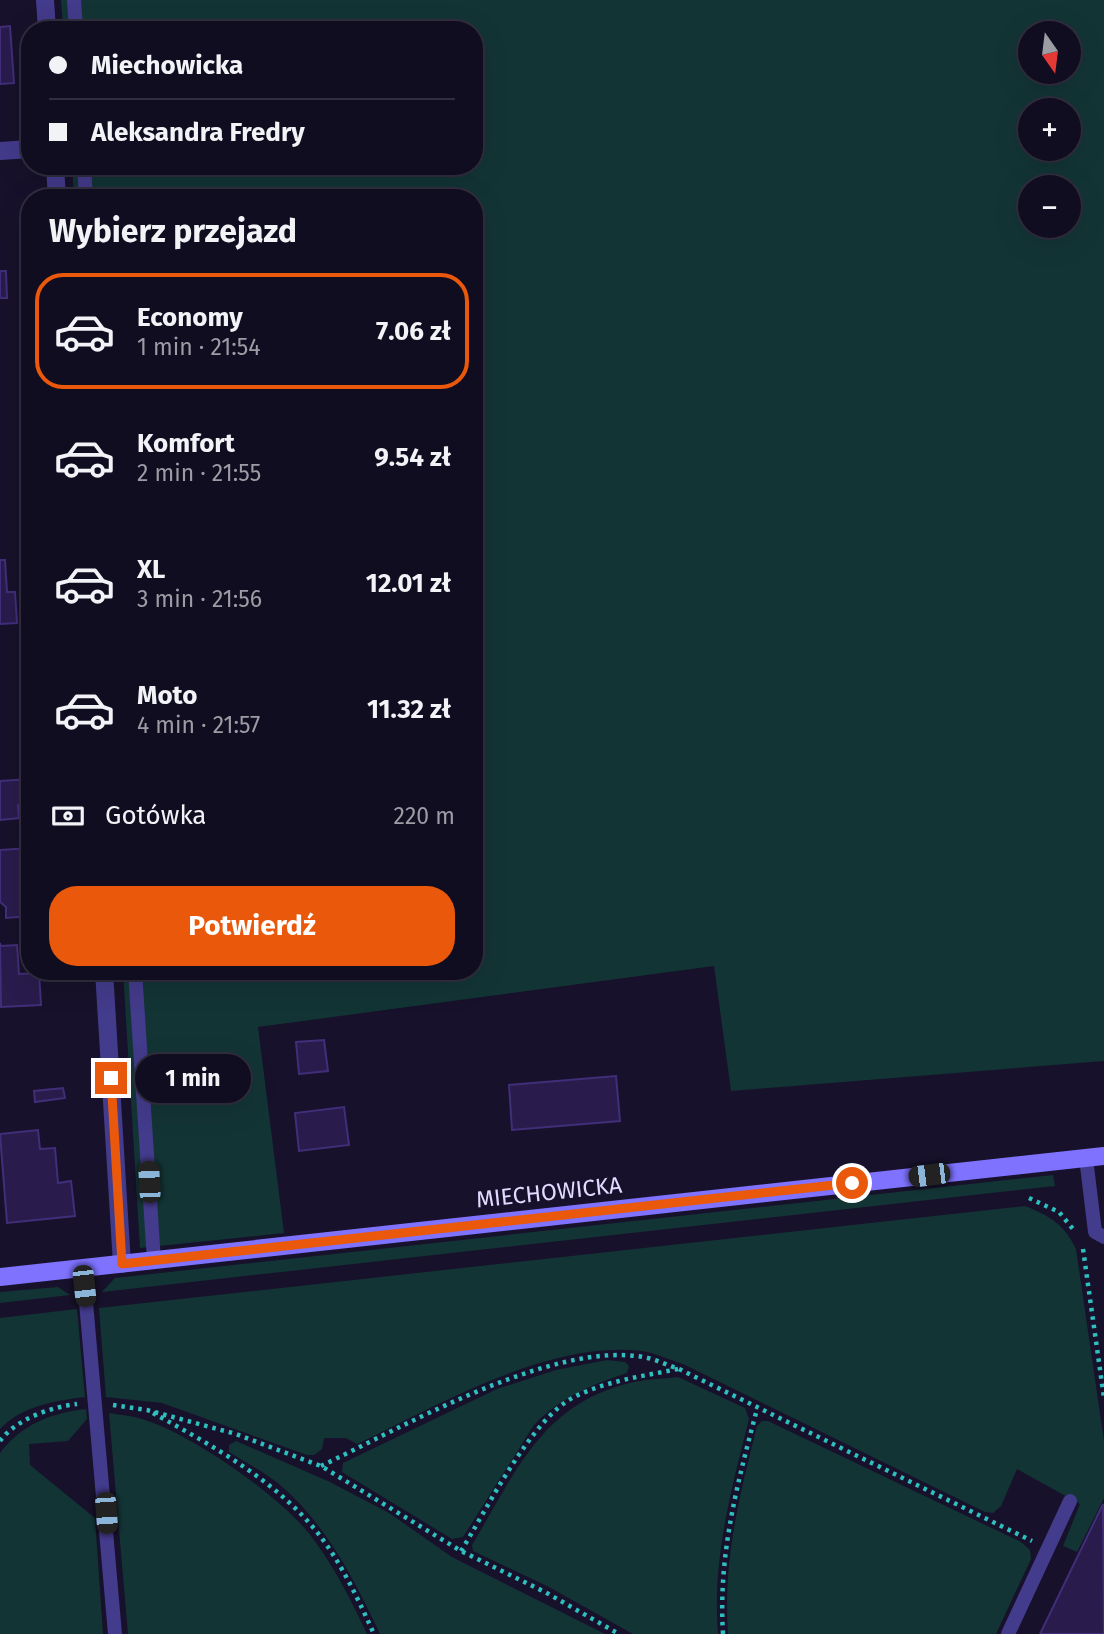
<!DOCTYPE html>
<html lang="pl">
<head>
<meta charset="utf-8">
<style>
  body { margin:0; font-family:"Fira Sans",sans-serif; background:#1a1629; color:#f1f3f6; height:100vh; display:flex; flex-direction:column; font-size:26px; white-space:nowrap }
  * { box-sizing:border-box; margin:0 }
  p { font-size:23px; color:#9c9ca5 }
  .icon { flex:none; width:38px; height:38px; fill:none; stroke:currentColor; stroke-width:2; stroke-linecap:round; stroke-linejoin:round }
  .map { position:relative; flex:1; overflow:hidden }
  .drawer { position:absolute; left:21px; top:189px; width:462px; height:791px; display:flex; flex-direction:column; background:#110d20; border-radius:28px; box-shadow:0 7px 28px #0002,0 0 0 2px #302d3e }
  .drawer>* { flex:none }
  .top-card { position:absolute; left:21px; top:21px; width:462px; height:154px; border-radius:28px; box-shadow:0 7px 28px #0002,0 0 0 2px #302d3e; display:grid; align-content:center; height:154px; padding:0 28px; background:#110d20 }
  .needle { width:46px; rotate:166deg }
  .fabs { position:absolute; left:1018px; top:21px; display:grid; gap:14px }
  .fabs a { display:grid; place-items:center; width:63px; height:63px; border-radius:50%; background:#110d20; box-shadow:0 7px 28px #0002,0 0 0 2px #302d3e; font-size:35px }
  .end { position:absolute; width:32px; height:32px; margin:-16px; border:9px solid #ea580c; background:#fff; box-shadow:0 0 0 4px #fff }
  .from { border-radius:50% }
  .bubble { position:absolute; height:49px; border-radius:24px; background:#110d20; box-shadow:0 7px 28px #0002,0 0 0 2px #302d3e; font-size:23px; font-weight:700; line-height:49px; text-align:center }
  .car { position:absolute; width:21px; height:42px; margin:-21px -10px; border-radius:9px; box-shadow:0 0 5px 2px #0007; background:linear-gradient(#222 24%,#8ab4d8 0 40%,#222 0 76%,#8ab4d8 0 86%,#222 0) }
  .top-card b { display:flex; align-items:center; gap:24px; height:66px; font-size:26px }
  .top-card b+b { border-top:2px solid #302d3e }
  .top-card i { width:18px; height:18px; background:#f1f3f6 }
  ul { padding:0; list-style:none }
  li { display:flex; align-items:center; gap:21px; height:116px; margin:0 14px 10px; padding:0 14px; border:4px solid transparent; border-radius:28px }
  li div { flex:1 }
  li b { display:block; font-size:26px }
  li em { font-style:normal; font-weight:700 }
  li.on { border-color:#ea580c }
  li>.icon { width:63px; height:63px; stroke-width:1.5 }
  h2 { padding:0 28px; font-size:32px; line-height:84px }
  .pay { display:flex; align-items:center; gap:18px; height:77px; padding:0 28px; font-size:26px }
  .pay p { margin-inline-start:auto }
  .primary-button { display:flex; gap:14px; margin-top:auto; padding:14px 28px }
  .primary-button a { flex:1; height:80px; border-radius:28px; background:#ea580c; color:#fff; font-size:28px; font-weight:700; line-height:80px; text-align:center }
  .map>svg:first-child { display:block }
  .green { fill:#133435; fill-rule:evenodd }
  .building { fill:#291c4d; stroke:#412e79; stroke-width:2 }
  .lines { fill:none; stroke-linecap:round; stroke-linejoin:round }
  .path { stroke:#2ebfbf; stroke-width:4.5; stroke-dasharray:3.5 5; stroke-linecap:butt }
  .lane { stroke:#433b8b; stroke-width:14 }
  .street { stroke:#433b8b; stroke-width:18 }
  .secondary { stroke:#7e72ff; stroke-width:18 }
  .route { stroke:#ea580c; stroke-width:9 }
  .labels { text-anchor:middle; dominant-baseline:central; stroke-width:5; stroke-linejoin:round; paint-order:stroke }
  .street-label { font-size:23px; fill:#e1dbff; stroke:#17112b }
</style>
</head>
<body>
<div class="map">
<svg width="1104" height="1634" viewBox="0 0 1104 1634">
  <rect width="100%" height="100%" fill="#17112b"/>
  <path class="green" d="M61 0H1104V1061L731 1091 714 966 258 1027 284 1233 140 1248 123 971H474V198H74L72 166H474V30H63ZM1031 33H1069V72H1031ZM1031 110H1069V149H1031ZM1031 187H1069V226H1031Z
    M1053 1175 1055 1186 102 1292 115 1278Z
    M1025 1206C1050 1216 1064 1224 1076 1249L1104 1441V1498L1077 1552 1063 1546 1080 1504 1017 1469 1001 1506 993 1513 985 1512 683 1364C670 1360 655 1353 642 1351 548 1340 439 1405 357 1444L346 1438H324L322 1449 314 1455H307L162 1403 106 1397 99 1308Z
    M58 1287 70 1295 0 1303V1292Z
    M77 1309 85 1397C54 1401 22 1406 0 1429V1318Z
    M607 1360 625 1362 629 1366 627 1373C591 1385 561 1397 534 1425L463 1537 452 1539 342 1472 343 1463 497 1389 556 1370Z
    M678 1377 745 1408 749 1419C731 1491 712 1559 718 1634H633L549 1587 473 1551 472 1545C515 1474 541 1404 630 1383 645 1379 662 1379 678 1377Z
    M86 1409 87 1419 68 1441 29 1444 30 1465 95 1518 103 1634H0V1453C22 1424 51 1413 86 1409Z
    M109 1413C121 1415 134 1416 145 1420 193 1435 281 1497 311 1536 334 1566 351 1600 367 1634H128Z
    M762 1421H768L1021 1542 1030 1550 1031 1559 996 1634H728C723 1559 739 1498 757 1426Z
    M236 1441 330 1482 389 1513 452 1557 605 1634H380C354 1579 326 1524 279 1484 264 1472 245 1462 229 1452V1445Z"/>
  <path class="building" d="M10 26 14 83 0 84V27Z
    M0 271H6L7 298H0Z
    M0 560H5L7 592H15L17 623 0 624Z
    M30 779V804L18 805 19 818 0 820V781Z
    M30 848V916L6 918V907L0 902V850Z
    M0 943 1 946 17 945 19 974 39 973 41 1005 1 1007Z
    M324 1040 328 1071 299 1074 296 1042Z
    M616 1076 620 1121 512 1130 509 1085Z
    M63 1088 65 1098 35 1102 34 1091Z
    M344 1107 349 1145 299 1151 295 1113Z
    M38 1130 40 1149 55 1148 58 1183 71 1181 75 1216 7 1223 0 1134Z
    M1103 1504 1104 1634H1040Z"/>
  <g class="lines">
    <path class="path" d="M1029 1198 1059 1212 1073 1229
      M1083 1249 1104 1398
      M113 1405 147 1410 236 1434 321 1466 461 1551 545 1592 619 1634
      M153 1413C211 1445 274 1479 317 1532 341 1562 358 1599 374 1634
      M0 1441C16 1419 51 1407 77 1404
      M321 1466C403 1427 552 1341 643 1357 655 1359 667 1365 679 1369L1032 1541
      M461 1551C487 1509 531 1419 574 1397 606 1381 643 1376 678 1369
      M723 1634C718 1555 737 1485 757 1409"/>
    <path class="lane" d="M74 0 76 30
      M84 166 86 198
      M135 971 154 1261
      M1086 1158 1095 1232 1104 1237
      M83 1268 115 1634
      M1008 1634 1070 1501"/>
    <path class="street" d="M45 0 47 30
      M0 151 30 149
      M55 166 57 198
      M104 971 122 1264"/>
    <path class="secondary" d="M0 1277 1104 1156"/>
  </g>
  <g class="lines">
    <path class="route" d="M111 1078 122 1264 852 1183"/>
  </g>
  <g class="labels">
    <g class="street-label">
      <text transform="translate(549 1192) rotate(-6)">MIECHOWICKA</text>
    </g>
  </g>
</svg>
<div class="fabs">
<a><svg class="needle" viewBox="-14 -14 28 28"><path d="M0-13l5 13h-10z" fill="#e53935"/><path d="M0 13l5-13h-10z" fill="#9c9ca5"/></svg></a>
<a>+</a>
<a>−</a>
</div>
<i class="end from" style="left:852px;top:1183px"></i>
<i class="end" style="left:111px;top:1078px"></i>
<div class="bubble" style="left:135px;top:1054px;width:116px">1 min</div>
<i class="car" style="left:929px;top:1175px;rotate:263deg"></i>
<i class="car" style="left:149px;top:1182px;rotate:357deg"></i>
<i class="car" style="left:84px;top:1286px;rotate:174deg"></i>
<i class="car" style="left:106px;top:1513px;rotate:176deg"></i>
<div class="top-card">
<b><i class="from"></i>Miechowicka</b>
<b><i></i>Aleksandra Fredry</b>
</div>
<section class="drawer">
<h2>Wybierz przejazd</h2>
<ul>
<li class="on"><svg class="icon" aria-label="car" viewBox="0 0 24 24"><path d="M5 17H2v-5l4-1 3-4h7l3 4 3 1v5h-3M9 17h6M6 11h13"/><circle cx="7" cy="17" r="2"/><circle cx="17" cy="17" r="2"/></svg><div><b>Economy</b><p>1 min · 21:54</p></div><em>7.06 zł</em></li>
<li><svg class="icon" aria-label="car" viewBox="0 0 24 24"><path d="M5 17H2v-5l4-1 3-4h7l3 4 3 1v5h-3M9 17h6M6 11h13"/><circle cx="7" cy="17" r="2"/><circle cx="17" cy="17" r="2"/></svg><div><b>Komfort</b><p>2 min · 21:55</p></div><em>9.54 zł</em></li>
<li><svg class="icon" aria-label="car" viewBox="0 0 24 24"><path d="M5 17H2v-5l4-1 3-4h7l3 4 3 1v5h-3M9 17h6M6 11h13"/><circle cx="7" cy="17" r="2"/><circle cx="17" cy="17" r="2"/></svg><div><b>XL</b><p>3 min · 21:56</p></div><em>12.01 zł</em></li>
<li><svg class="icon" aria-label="car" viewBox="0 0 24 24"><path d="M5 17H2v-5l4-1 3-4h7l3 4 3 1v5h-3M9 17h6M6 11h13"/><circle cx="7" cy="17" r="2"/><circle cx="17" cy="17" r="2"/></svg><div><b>Moto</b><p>4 min · 21:57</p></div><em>11.32 zł</em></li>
</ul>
<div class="pay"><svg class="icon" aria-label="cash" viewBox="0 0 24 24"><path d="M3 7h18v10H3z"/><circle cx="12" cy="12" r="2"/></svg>Gotówka<p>220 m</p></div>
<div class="primary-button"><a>Potwierdź</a></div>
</section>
</div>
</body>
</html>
